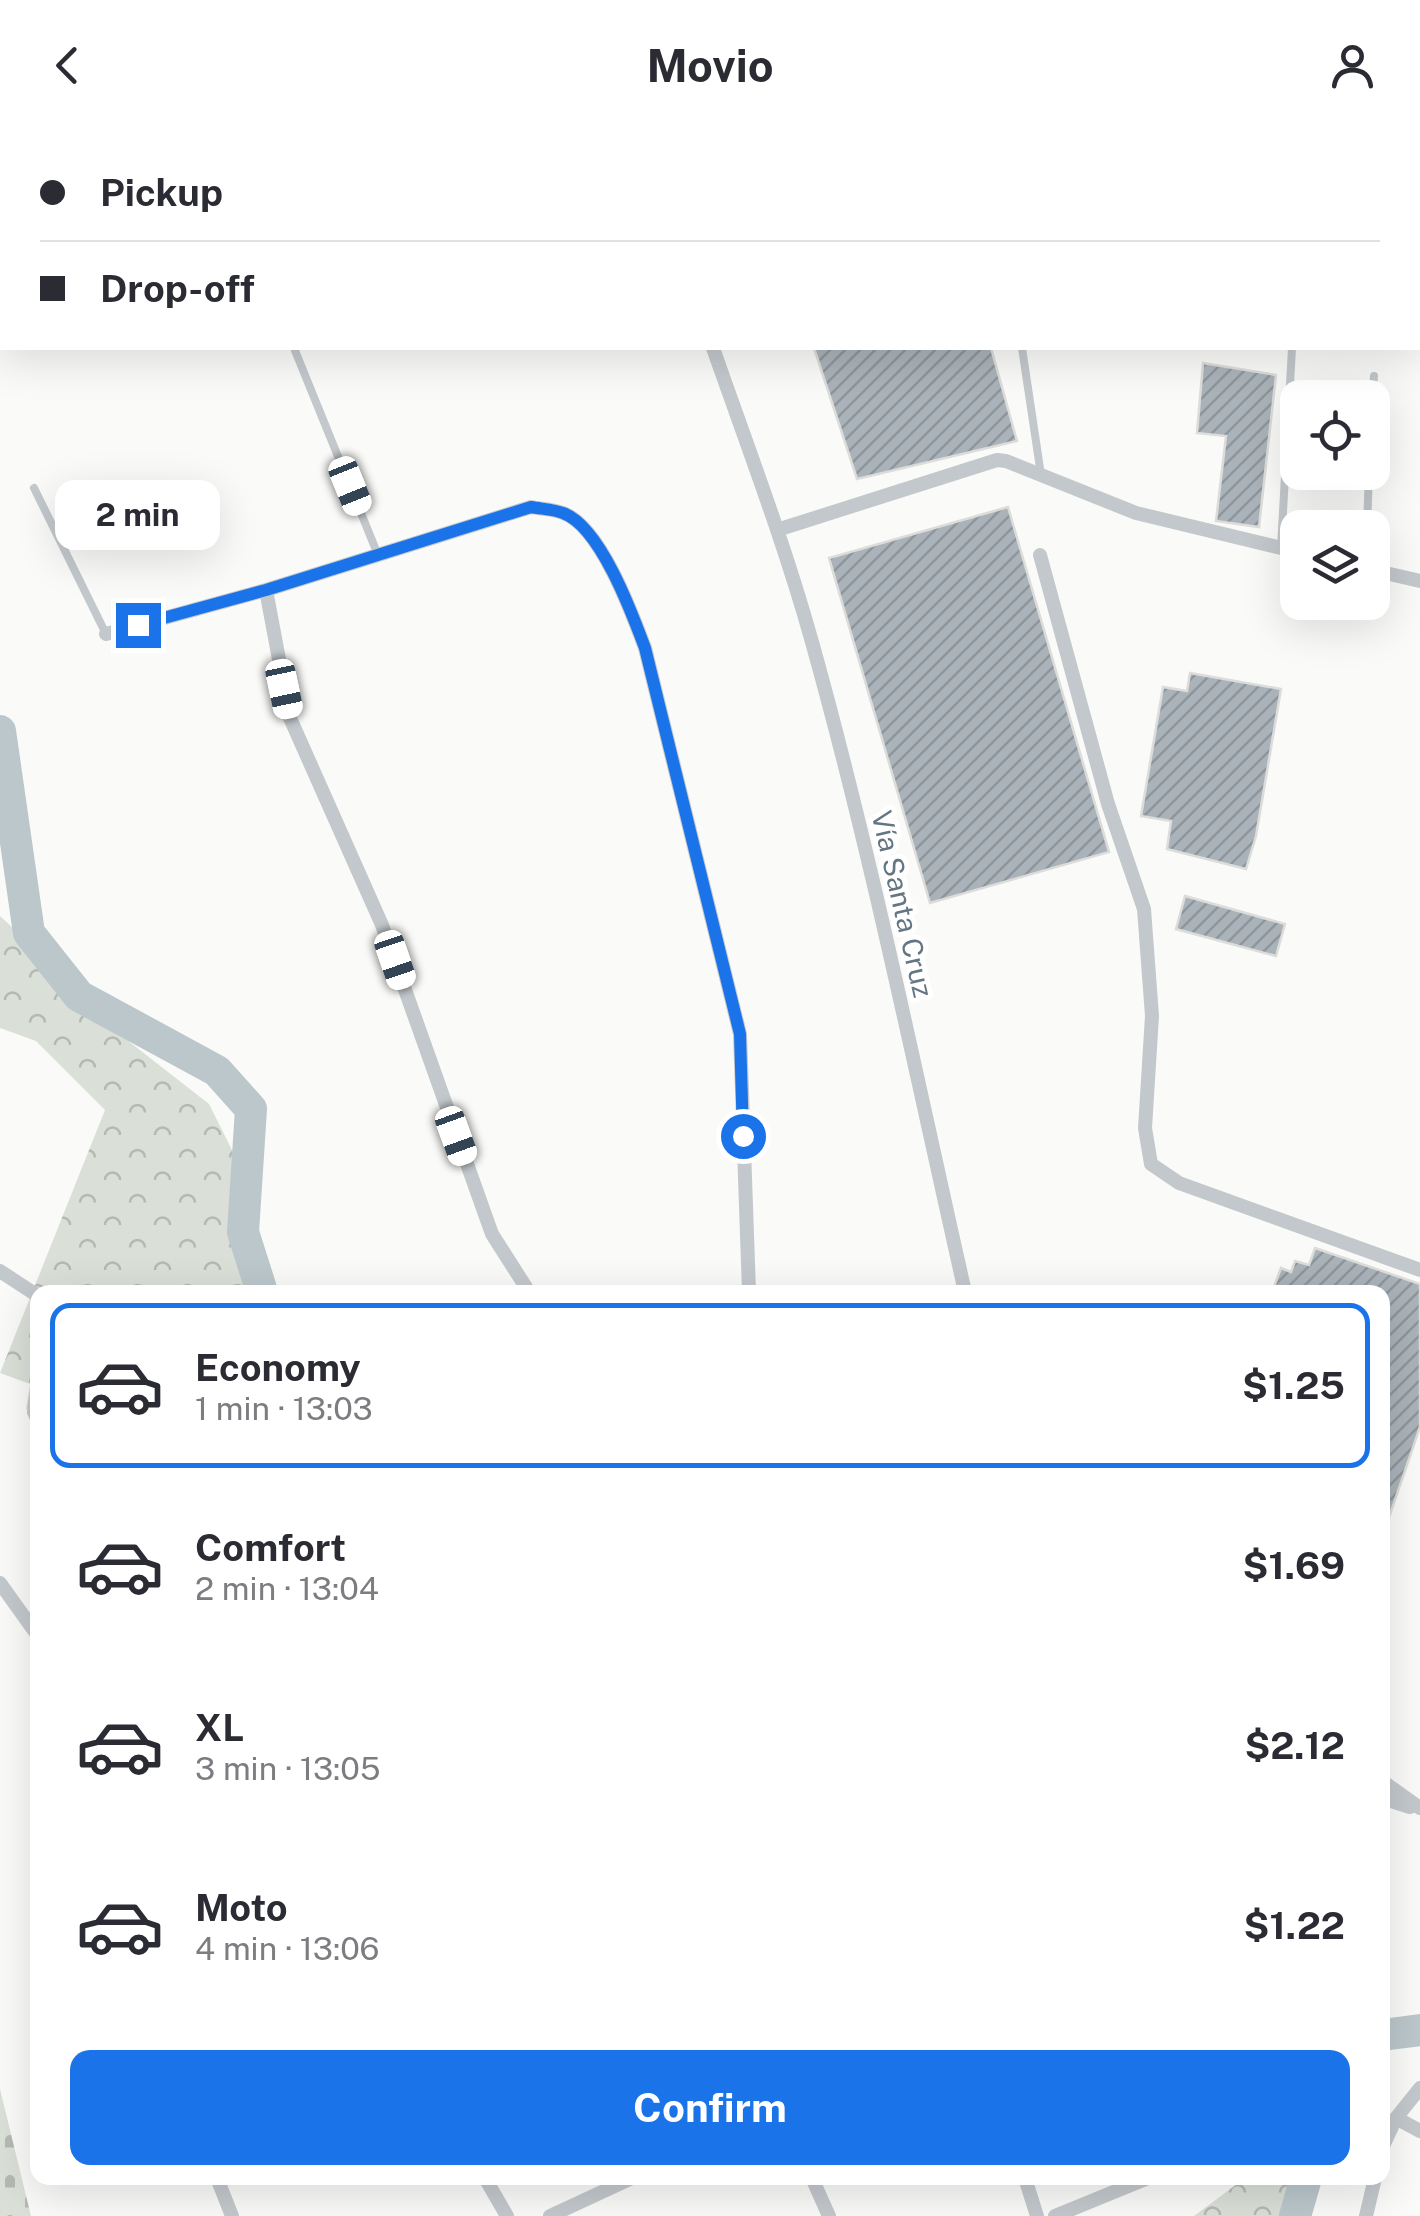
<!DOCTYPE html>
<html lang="en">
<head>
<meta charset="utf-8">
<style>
  body { margin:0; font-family:"Public Sans",sans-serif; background:#f7f7f7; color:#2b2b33; height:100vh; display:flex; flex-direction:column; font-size:38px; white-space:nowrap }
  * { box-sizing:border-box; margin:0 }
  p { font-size:32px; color:#7c7c81 }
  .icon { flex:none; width:55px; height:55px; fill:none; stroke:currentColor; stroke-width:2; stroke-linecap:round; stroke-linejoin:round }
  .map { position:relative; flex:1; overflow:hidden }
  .side { position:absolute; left:30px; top:1155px; width:1360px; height:900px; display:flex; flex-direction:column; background:#fff; border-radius:20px; box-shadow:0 10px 40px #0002 }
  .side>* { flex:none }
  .top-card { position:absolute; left:0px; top:0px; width:1420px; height:220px; box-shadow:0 10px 40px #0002; display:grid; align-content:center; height:220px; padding:0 40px; background:#fff }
  .tools { position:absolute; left:1280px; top:250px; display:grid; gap:20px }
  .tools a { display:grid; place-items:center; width:110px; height:110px; border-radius:20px; background:#fff; box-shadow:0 10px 40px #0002; font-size:50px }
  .end { position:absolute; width:45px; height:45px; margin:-22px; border:12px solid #1a73e8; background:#fff; box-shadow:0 0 0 5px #fff }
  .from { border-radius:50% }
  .bubble { position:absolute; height:70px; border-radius:20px; background:#fff; box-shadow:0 10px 40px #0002; font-size:32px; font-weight:700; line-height:70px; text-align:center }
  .car { position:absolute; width:30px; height:60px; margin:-30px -15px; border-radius:12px; box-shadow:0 0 8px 2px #0007; background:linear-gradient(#fff 24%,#345 0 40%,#fff 0 76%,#345 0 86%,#fff 0) }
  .top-card b { display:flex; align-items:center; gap:35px; height:95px; font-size:38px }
  .top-card b+b { border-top:2px solid #e1e1e2 }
  .top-card i { width:25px; height:25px; background:#2b2b33 }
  ul { padding:18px 0 0; list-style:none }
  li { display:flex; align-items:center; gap:30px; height:165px; margin:0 20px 15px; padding:0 20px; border:5px solid transparent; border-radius:20px }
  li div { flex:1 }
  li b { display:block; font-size:38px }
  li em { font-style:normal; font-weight:700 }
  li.on { border-color:#1a73e8 }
  li>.icon { width:90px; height:90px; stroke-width:1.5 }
  .button { display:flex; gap:20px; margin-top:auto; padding:20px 40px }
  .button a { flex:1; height:115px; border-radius:20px; background:#1a73e8; color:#fff; font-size:40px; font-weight:700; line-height:115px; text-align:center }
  header { display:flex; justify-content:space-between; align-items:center; height:130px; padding:0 40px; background:#fff; font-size:45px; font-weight:700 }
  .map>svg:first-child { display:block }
  .cemetery { fill:url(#cemetery-stones) }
  .park { fill:url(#park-crowns) }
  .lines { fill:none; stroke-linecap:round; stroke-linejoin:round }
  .river { stroke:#bbc7cb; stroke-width:32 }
  .building { fill:url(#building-hatch); stroke:#dcdcda; stroke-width:2.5 }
  .lane { stroke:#c3c8cc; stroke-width:8 }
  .street { stroke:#c3c8cc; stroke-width:14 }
  .route { stroke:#1a73e8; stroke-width:12 }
  .labels { text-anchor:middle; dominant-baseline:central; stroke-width:10; stroke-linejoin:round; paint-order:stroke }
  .street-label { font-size:28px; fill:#657683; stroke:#fff }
</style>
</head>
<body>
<header><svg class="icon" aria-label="back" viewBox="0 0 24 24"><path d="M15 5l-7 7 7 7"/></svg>Movio<svg class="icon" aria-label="person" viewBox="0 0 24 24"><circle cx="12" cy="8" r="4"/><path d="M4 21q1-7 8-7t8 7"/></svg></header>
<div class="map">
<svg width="1420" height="2086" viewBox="0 0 1420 2086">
  <defs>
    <pattern id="cemetery-stones" width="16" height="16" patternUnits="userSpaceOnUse" patternTransform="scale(2.5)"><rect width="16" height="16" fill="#dadfd7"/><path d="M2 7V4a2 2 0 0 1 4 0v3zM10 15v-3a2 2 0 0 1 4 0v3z" fill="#b4b9b4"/></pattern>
    <pattern id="park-crowns" width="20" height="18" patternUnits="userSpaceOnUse" patternTransform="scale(2.5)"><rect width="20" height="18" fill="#dadfd7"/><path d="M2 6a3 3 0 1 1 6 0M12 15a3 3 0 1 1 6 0" fill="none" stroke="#b4b9b4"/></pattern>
    <pattern id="building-hatch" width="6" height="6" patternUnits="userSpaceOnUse" patternTransform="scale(2.5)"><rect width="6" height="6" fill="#aab3b9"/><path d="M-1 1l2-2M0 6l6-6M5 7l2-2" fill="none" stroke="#8e969c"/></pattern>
  </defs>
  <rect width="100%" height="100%" fill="#fafaf8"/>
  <path class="cemetery" d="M0 1959 31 2086H0Z"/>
  <path class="park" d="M0 786 29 813 54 853 209 974 238 1032 243 1129 250 1162H38L37 1279H26L30 1254 0 1243 105 980 36 911 0 898Z
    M1235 2048H1299L1288 2086H1194L1237 2054Z"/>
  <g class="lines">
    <path class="river" d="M0 601 29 803 79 866 217 941 251 979 243 1102 262 1162
      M1382 1905 1420 1900
      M1295 2086 1306 2048"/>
  </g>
  <path class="building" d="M814 218H991L1017 311 857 349Z
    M1203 233 1276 245 1259 397 1216 391 1226 306 1197 303Z
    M1008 377 1109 722 930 773 829 428Z
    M1190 543 1281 559 1256 706 1246 739 1167 719 1171 691 1141 686 1163 557 1187 561Z
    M1185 766 1285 794 1276 826 1176 799Z
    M1315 1118 1420 1154V1297L1385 1399 1382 1162H1272L1281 1138 1291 1142 1295 1131 1309 1135Z"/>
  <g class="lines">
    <path class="lane" d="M207 0 208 2
      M987 0 988 2
      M260 2 266 0
      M294 218 378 425
      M1022 218 1041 345
      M1372 270 1374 246
      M34 358 106 504
      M1367 398 1369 342
      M1281 418 1292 218"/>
    <path class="street" d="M635 0 636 2
      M713 218C747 315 784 412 812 512 872 727 916 945 965 1162
      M777 400 997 330 1006 331 1136 383 1298 422
      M1040 425 1108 674 1144 779 1152 886 1145 998 1151 1034 1179 1053 1420 1140
      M1372 440 1420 451
      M266 460 290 588 382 795 492 1104 529 1162
      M106 504 266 460 531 377C541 379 553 379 563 383 600 396 632 483 645 518L740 904 749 1162
      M0 1141 38 1166
      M38 1254 34 1282 38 1291
      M0 1453 38 1506
      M1382 1651 1420 1678
      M1382 1668 1410 1677
      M1396 1988 1420 2001
      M1382 2018 1396 1988 1420 1958
      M217 2048 232 2086
      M485 2048 507 2086
      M812 2048 829 2086
      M1025 2048 1037 2086
      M550 2086 632 2048
      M1055 2086 1148 2048
      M1366 2086 1375 2048"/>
  </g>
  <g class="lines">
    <path class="route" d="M138 495 266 460 531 377C541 379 553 379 563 383 600 396 632 483 645 518L740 904 743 1006"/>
  </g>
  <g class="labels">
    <g class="street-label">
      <text transform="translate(903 774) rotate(77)">Vía Santa Cruz</text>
    </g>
  </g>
</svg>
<div class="tools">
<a><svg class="icon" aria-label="locate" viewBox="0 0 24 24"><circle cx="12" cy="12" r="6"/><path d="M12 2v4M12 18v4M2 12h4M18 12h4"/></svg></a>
<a><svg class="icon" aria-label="layers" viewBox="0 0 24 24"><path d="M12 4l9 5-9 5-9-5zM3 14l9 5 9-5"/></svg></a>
</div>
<i class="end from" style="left:743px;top:1006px"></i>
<i class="end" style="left:138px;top:495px"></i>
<div class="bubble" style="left:55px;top:350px;width:165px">2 min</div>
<i class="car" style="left:350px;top:356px;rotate:158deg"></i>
<i class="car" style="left:284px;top:559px;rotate:168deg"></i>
<i class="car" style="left:395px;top:830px;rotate:161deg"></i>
<i class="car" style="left:456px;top:1006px;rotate:160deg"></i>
<div class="top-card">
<b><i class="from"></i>Pickup</b>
<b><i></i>Drop-off</b>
</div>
<section class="side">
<ul>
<li class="on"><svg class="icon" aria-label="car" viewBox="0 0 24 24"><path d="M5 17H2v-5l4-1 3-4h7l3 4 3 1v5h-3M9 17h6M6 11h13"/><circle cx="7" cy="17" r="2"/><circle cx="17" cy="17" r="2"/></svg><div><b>Economy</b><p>1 min · 13:03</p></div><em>$1.25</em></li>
<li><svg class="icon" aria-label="car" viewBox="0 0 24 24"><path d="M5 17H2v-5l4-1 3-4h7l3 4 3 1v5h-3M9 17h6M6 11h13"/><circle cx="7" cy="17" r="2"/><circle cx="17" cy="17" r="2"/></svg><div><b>Comfort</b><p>2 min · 13:04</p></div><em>$1.69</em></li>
<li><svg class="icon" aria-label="car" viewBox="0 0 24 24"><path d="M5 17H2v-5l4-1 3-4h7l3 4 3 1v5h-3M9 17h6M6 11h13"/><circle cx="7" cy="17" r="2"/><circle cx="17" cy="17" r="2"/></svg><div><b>XL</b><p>3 min · 13:05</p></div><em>$2.12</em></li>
<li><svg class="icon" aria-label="car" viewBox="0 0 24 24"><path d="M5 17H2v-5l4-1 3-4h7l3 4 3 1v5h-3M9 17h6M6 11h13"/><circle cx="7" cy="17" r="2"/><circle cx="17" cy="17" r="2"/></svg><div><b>Moto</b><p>4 min · 13:06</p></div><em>$1.22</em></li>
</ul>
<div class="button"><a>Confirm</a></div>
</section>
</div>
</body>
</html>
